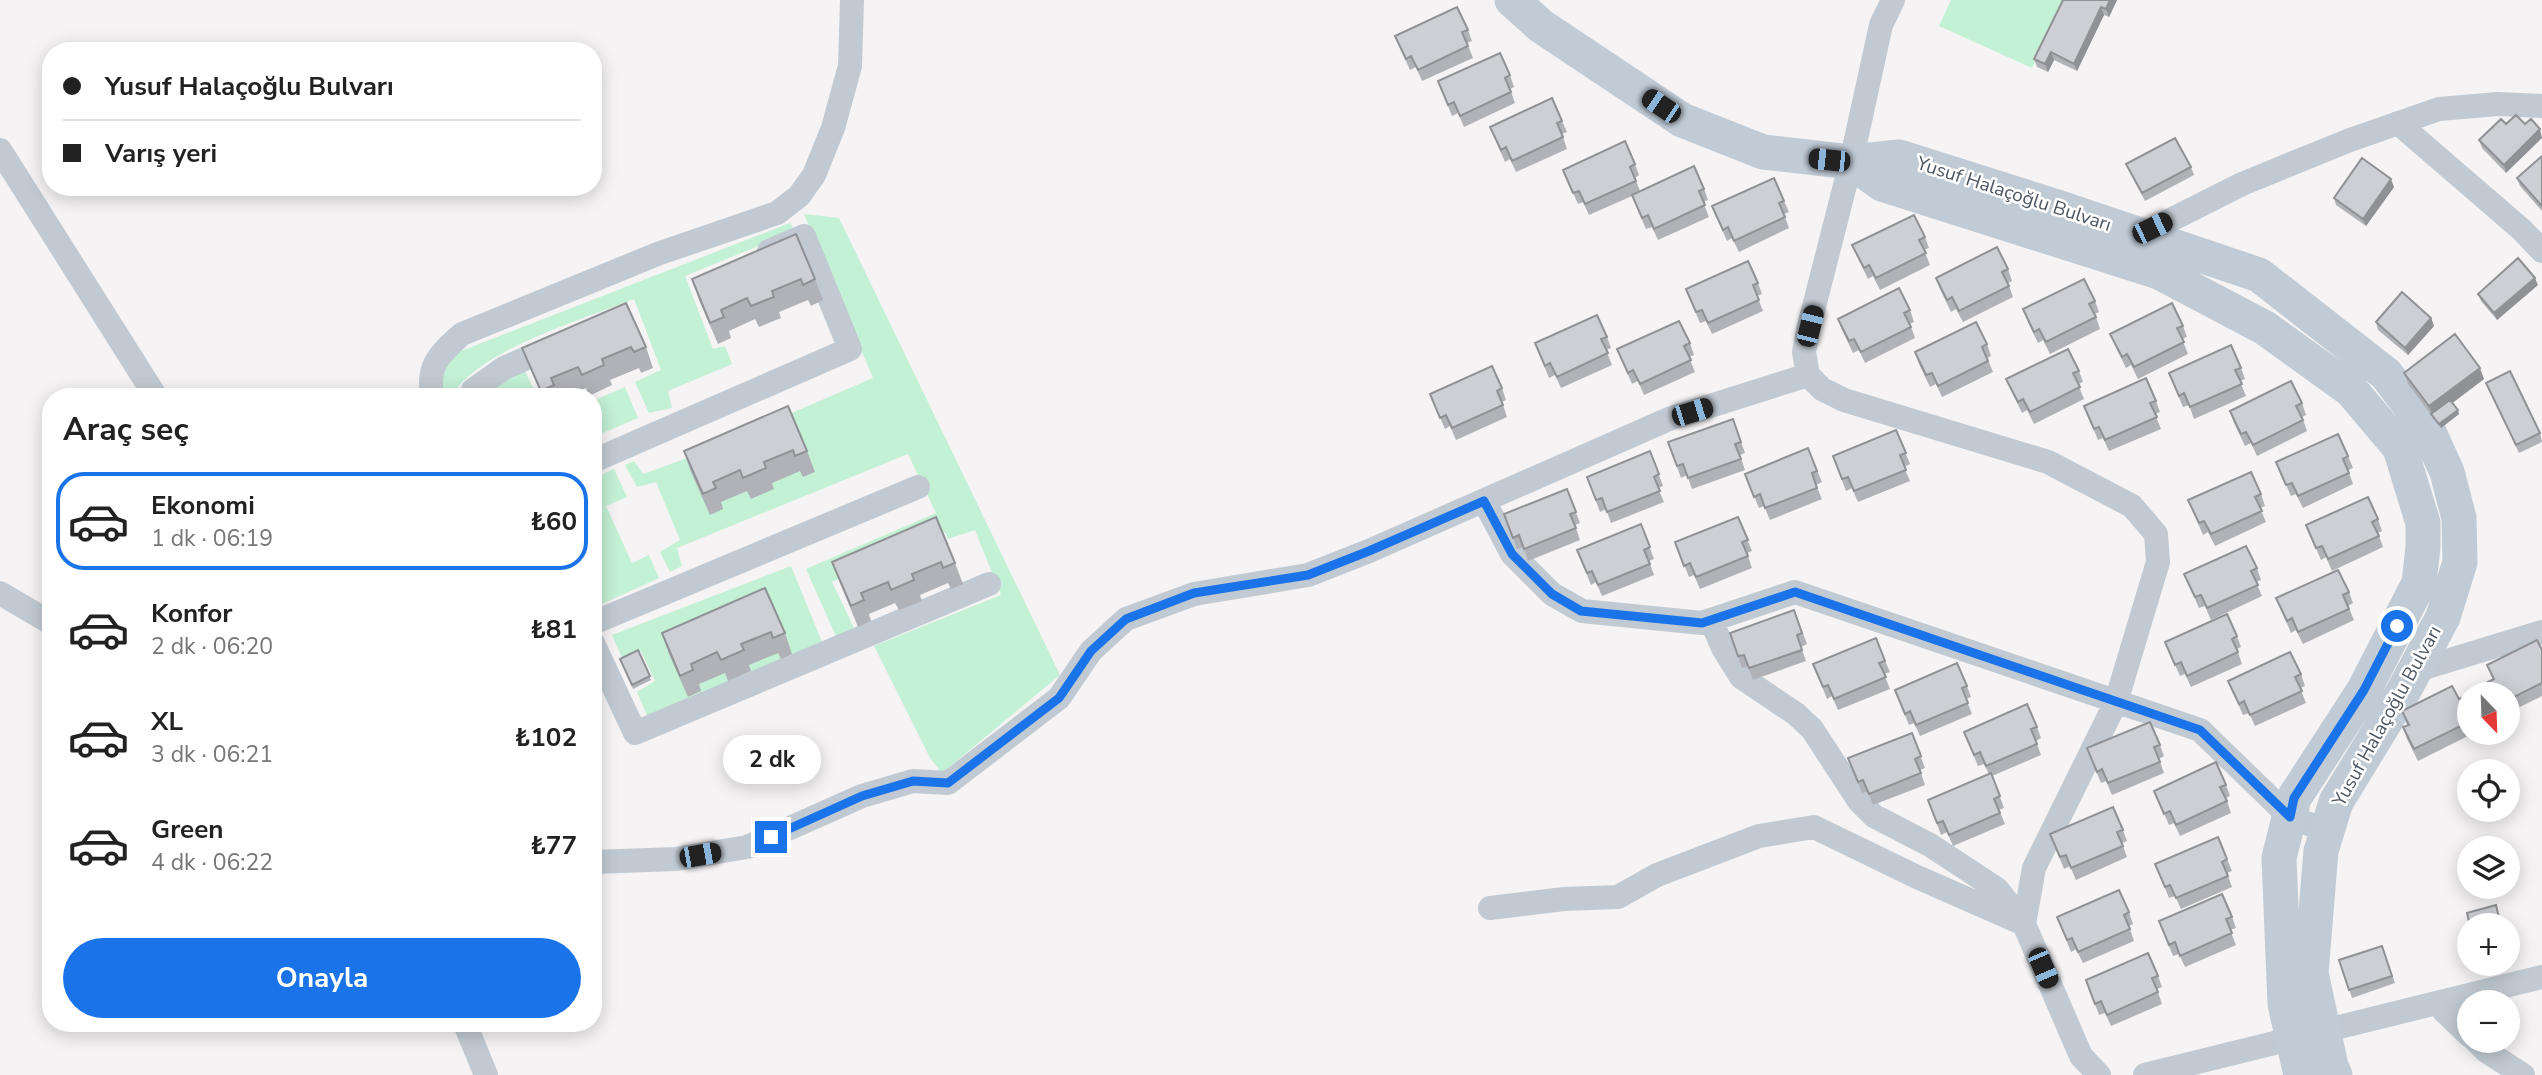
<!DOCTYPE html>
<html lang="tr">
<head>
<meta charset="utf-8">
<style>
  body { margin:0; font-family:"Nunito Sans",sans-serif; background:#f2f2f2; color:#222; height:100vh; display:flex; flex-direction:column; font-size:26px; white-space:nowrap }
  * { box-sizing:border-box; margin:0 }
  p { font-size:23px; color:#767676 }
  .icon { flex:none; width:38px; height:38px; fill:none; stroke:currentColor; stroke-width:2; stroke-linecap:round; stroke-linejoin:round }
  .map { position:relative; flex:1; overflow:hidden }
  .sheet { position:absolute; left:42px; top:388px; width:560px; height:644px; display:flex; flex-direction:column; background:#fff; border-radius:28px; box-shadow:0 4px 18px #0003 }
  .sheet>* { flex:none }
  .hud { position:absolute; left:42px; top:42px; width:560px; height:154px; border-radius:28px; box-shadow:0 4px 18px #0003; display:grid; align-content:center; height:154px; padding:0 21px; background:#fff }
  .needle { width:46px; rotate:157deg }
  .fabs { position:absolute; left:2457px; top:682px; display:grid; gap:14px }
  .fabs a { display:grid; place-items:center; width:63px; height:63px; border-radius:50%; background:#fff; box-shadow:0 4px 18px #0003; font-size:35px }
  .end { position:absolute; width:32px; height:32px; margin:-16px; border:9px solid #1a73e8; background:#fff; box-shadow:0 0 0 4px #fff }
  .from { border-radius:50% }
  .bubble { position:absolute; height:49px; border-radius:24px; background:#fff; box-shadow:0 4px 18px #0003; font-size:23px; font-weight:700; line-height:49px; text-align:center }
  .car { position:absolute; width:21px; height:42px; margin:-21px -10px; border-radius:9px; box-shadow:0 0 5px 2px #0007; background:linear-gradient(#222 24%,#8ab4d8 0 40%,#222 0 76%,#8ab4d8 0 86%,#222 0) }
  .hud b { display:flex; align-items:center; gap:24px; height:66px; font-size:26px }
  .hud b+b { border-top:2px solid #e0e0e0 }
  .hud i { width:18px; height:18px; background:#222 }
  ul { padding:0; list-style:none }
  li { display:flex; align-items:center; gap:21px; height:98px; margin:0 14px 10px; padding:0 7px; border:4px solid transparent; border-radius:28px }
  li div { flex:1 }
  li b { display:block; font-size:26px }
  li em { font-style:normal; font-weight:700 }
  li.current { border-color:#1a73e8 }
  li>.icon { width:63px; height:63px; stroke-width:1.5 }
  h2 { padding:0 21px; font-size:32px; line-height:84px }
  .cta { display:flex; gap:14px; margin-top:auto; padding:14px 21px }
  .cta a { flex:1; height:80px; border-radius:42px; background:#1a73e8; color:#fff; font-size:28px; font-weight:700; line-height:80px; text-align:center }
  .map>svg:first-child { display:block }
  .green { fill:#c3f1d5 }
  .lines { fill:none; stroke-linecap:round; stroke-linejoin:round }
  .street { stroke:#c1cad2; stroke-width:24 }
  .secondary { stroke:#c1cbd6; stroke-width:35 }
  .wall { fill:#b0b2b7 }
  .shaded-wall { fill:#909195 }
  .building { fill:#cdcfd5; stroke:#909195; stroke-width:2 }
  .route { stroke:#1a73e8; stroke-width:9 }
  .labels { text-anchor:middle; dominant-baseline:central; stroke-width:5; stroke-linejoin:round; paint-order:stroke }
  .street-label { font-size:19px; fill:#4a5661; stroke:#fff }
</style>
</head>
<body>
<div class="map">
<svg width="2542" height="1075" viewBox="0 0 2542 1075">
  <rect width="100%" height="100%" fill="#f5f3f3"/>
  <path class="green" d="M1951 0H2064L2032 68 1939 26Z
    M804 214 839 218 1060 675 942 773 930 758 874 646 1001 595 975 530 948 539 945 532 832 582 855 630 838 641 806 569 936 513 908 454 677 548 682 566 670 572 660 552 680 540 656 482 637 487 625 465 634 461 643 474 682 460 873 378Z
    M790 223 795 231 685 276 713 349 725 346 732 364 668 391 672 408 649 413 635 382 661 370 634 299C584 319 492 346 458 387L463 397H439L438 391 448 362 461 351Z
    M523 367 538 397H493L488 385Z
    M625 387 638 418 596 436 593 429V401Z
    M614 469 627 497 606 506 632 563 649 555 659 578 593 608V479Z
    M791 566 824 647 649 720 637 692 655 681 641 651 622 658 612 635Z"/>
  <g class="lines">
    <path class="street" d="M2398 123 2522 230 2542 251
      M0 150 156 397
      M2141 235 2242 184 2350 140 2439 109 2498 104 2542 106
      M1808 375 1822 389 1844 400 2048 462 2132 506 2156 534 2158 562 2116 702 2034 868 2024 924 2081 1056 2099 1075
      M1808 375 1804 352 1809 326 1851 162 1881 25 1893 0
      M432 397C427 364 439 355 462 334L660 253 777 213 799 196 814 175 833 128 850 66 852 0
      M476 397 473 390 504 368 557 345
      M593 461 850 349 804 236 769 251
      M1484 501 1512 554 1552 594 1582 611 1702 623 1795 592 2200 730 2290 817 2327 831
      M0 593 51 623
      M1711 620 1723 648 1741 677 1796 714 1812 729 1859 801 1874 816 1930 845 1997 889 2024 923
      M593 623 918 487
      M593 643 635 733 989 584
      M2414 671 2542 632
      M593 862 676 859 747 847 862 796 913 781 948 783 1059 698 1091 651 1126 619 1194 594 1308 575 1369 551 1669 419 1808 375
      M1490 908 1564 899 1618 897 1657 875 1759 836 1814 827 1917 877 2024 924
      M2440 1002 2444 1011 2469 1035
      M465 1024 486 1075
      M2476 1041 2486 1051 2523 1075
      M2145 1075 2542 977"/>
    <path class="secondary" d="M1512 0 1541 26 1682 120 1763 152 1851 162 1899 157 2057 207 2259 275 2386 374 2427 428 2447 472 2459 518 2460 562 2443 617 2402 694 2336 802 2321 851 2311 973 2331 1066 2335 1075
      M1851 162 1882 184 2159 272 2265 328 2351 390 2400 448 2423 523V547L2419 583 2364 690 2294 798 2279 858 2285 1004 2301 1075"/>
  </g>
  <path class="wall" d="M2063 0H2117L2109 17 2104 15 2077 71 2054 60 2048 72 2037 67 2034 59Z
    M1468 30 1472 41 1467 43 1473 58 1422 81 1416 67 1410 70 1395 36Z
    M1510 75 1514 87 1510 89 1515 103 1464 127 1458 113 1452 116 1438 81Z
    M1562 121 1567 132 1562 134 1567 149 1516 172 1510 159 1505 162 1490 127Z
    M2506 124V173L2482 148 2479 140Z
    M2542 156V211L2520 186 2517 178Z
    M1635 164 1639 175 1635 178 1640 191 1704 189 1708 200 1703 202 1709 217 1658 240 1652 227 1646 229 1632 196 1589 215 1583 202 1578 204 1563 170Z
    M2126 164 2191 167 2194 175 2145 201 2129 171Z
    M2394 187 2366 226 2336 205 2334 198Z
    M1784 201 1789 212 1784 214 1789 228 1739 252 1732 238 1727 241 1712 206Z
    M1925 237 1929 248 1924 250 1930 265 1880 290 1873 276 1868 279 1857 256 1852 245Z
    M2008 269 2012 281 2008 283 2013 297 1963 322 1956 309 1951 312 1940 289 1936 278Z
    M692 279H815L823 300 811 306 808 300 779 312 781 318 759 327 755 319 729 331 731 338 718 344 699 300Z
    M1758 283 1762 294 1757 296 1763 311 1712 334 1706 321 1700 323 1686 289Z
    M2538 285 2497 320 2481 301 2478 294Z
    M2095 301 2099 312 2095 314 2100 329 2050 354 2043 340 2038 343 2027 320 2023 309Z
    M626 303 646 347 653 368 641 373 639 368 610 380 612 385 589 396 586 388 564 397H542L522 348Z
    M1910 310 1914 322 1910 324 1915 338 1865 363 1859 350 1853 353 1842 330 1838 319Z
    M2431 318 2434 326 2408 355 2378 330 2376 322Z
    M2183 326 2187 337 2182 339 2188 354 2138 379 2131 365 2126 368 2115 345 2110 334Z
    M1607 337 1611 348 1606 350 1612 365 1561 388 1555 375 1549 378 1535 343Z
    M1690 343 1694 355 1689 357 1695 372 1644 395 1638 381 1632 384 1617 349Z
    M1987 344 1991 356 1987 358 1993 372 1942 397 1936 384 1930 387 1919 364 1915 352Z
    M2241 368 2245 379 2240 381 2246 396 2194 419 2189 405 2183 407 2169 373Z
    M2079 371 2083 382 2078 384 2084 399 2034 424 2027 410 2022 413 2011 390 2006 379Z
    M2404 373 2484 379 2452 403 2459 414 2441 428 2408 384Z
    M2486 383 2540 433 2542 442 2519 453Z
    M1502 388 1506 400 1502 402 1507 417 1456 440 1450 426 1445 429 1430 394Z
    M2156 401 2160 412 2155 414 2161 429 2109 451 2103 438 2098 440 2084 406Z
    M2302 403 2306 415 2302 417 2307 431 2257 456 2251 443 2245 446 2234 423 2230 411Z
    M1733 419 1745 453 1740 455 1745 470 1692 489 1687 475 1681 478 1668 442Z
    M1896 430 1910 464 1904 467 1910 481 1858 502 1852 488 1846 491 1833 456Z
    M1808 448 1822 482 1816 485 1822 499 1770 520 1764 506 1759 508 1745 474Z
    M684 451H807L815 472 803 477 800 471 772 483 774 489 751 499 747 491 721 502 723 509 710 515 691 472Z
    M1650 451 1663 486 1658 488 1664 502 1611 523 1606 509 1600 512 1587 477Z
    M2348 456 2353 468 2348 470 2353 484 2303 508 2296 494 2291 496 2276 462Z
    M1567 489 1580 523 1575 525 1580 540 1528 561 1523 547 1517 549 1504 514Z
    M2261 494 2265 506 2260 508 2266 522 2215 546 2208 532 2203 535 2188 500Z
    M936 517 955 563 963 584 951 589 948 583 920 595 922 601 899 610 895 603 869 614 871 621 858 627 840 583 832 562Z
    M1738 517 1752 551 1747 553 1752 568 1700 589 1694 575 1689 577 1675 542Z
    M2378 519 2382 531 2378 533 2383 547 2332 571 2326 557 2321 560 2306 525Z
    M1641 524 1654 559 1649 561 1654 575 1602 596 1596 582 1591 585 1577 550Z
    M2257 568 2261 580 2256 582 2262 596 2211 620 2205 606 2199 608 2184 574Z
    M2349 592 2353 603 2348 606 2354 620 2303 644 2296 630 2291 633 2276 598Z
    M1794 610 1807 644 1801 647 1806 661 1753 680 1748 666 1742 668 1730 633Z
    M662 633H785L792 654 781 659 778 653 749 665 751 671 728 681 725 673 699 684 701 691 688 697 669 654Z
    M2237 636 2241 647 2237 649 2242 664 2191 687 2185 674 2180 676 2165 642Z
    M638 650 651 680 633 689 620 659Z
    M2542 650V696L2508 713V695H2493L2488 682 2493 680 2487 665Z
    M1885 661 1890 672 1884 674 1890 689 1838 710 1832 696 1827 699 1813 664Z
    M2301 674 2305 686 2300 688 2306 703 2255 726 2249 713 2243 715 2228 681Z
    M1967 686 1971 697 1966 699 1972 714 1920 736 1914 723 1909 725 1895 690Z
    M2459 699 2469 707V733H2474L2418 761 2407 739 2403 727 2407 725 2402 711Z
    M2037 727 2041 738 2036 741 2041 755 1992 776 2004 808 1999 810 2005 824 1953 846 1947 832 1941 835 1928 800 1989 774 1984 764 1978 766 1964 732Z
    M1912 733 1925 768 1920 770 1925 785 1873 805 1868 791 1862 793 1848 758Z
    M2160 745 2164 756 2159 759 2164 773 2112 795 2106 781 2101 783 2087 748Z
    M2226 785 2230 796 2226 798 2231 813 2180 836 2174 823 2169 825 2154 791Z
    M2123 830 2127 841 2122 843 2127 857 2076 880 2070 866 2064 869 2050 834Z
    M2227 859 2232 871 2227 873 2232 887 2181 909 2175 896 2169 898 2155 864Z
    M2129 912 2133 924 2129 926 2134 941 2083 963 2076 949 2071 952 2057 917Z
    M2232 917 2236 928 2230 930 2236 945 2185 967 2179 954 2173 956 2159 921Z
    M2382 946 2395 983 2352 998 2339 960Z
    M2158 976 2162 987 2157 989 2162 1004 2111 1026 2105 1013 2099 1015 2086 980Z"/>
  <path class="shaded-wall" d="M2110 0H2117L2109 17 2106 9Z
    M2101 7 2104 15 2077 71 2074 64Z
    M2051 52 2054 60 2048 72 2045 64Z
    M2540 129 2542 138 2506 173 2504 165Z
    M2391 179 2394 187 2366 226 2363 219Z
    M2535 278 2538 285 2497 320 2494 313Z
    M2431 318 2434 326 2408 355 2405 348Z
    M2480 368 2484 379 2434 417 2431 414 2433 417 2429 406Z
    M2458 410 2459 414 2441 428 2439 424Z"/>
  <path class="building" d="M2063 0H2110L2106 9 2101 7 2074 64 2051 52 2045 64 2034 59Z
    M1457 7 1468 30 1462 32 1468 46 1418 70 1411 56 1406 59 1395 36Z
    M1500 53 1510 75 1505 78 1511 92 1460 116 1454 102 1448 105 1438 81Z
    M1552 98 1562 121 1557 123 1563 137 1512 161 1506 147 1501 150 1490 127Z
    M2516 115 2525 124 2531 119 2540 129 2504 165 2479 140 2501 119 2506 124Z
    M2175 138 2191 167 2142 193 2126 164Z
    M1625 141 1635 164 1630 167 1636 181 1585 204 1579 191 1573 193 1563 170Z
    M2542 156V206L2517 178Z
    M2362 158 2391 179 2363 219 2334 198Z
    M1694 166 1704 189 1699 191 1705 205 1654 229 1648 215 1642 218 1632 195Z
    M1774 178 1784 201 1779 203 1785 217 1734 241 1728 227 1723 230 1712 206Z
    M1914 215 1925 237 1919 240 1926 253 1876 278 1869 265 1864 268 1852 245Z
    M796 234 815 279 803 285 801 279 772 291 774 297 751 306 747 298 721 310 724 317 710 323 692 279Z
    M1997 247 2008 269 2002 272 2009 286 1959 311 1952 297 1947 300 1936 278Z
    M2518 258 2535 278 2494 313 2478 294Z
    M1748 261 1758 283 1753 285 1759 300 1708 323 1702 310 1696 312 1686 289Z
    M2084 279 2095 301 2089 304 2096 317 2046 342 2039 329 2034 332 2023 309Z
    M1899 288 1910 310 1904 313 1911 327 1861 352 1854 339 1849 341 1838 319Z
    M2402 292 2431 318 2405 348 2376 322Z
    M626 303 646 347 634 352 631 347 602 359 604 365 582 375 578 367 551 378 554 385 541 391 522 348Z
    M2172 303 2183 326 2177 328 2184 342 2134 367 2127 354 2122 357 2110 334Z
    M1597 315 1607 337 1601 339 1608 353 1557 377 1550 363 1545 366 1535 343Z
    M1679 321 1690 343 1684 346 1691 360 1640 384 1633 370 1628 373 1617 349Z
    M1976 322 1987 344 1982 347 1988 361 1938 386 1932 373 1926 375 1915 352Z
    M2455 334 2480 368 2429 406 2404 373Z
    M2231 345 2241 368 2235 370 2242 384 2190 407 2184 393 2179 396 2169 373Z
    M2068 349 2079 371 2073 373 2080 387 2030 412 2023 399 2018 402 2006 379Z
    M1492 366 1502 388 1497 391 1503 405 1452 428 1446 415 1440 418 1430 394Z
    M2510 371 2540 433 2516 445 2486 383Z
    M2146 378 2156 401 2150 403 2157 417 2105 440 2099 427 2094 429 2084 406Z
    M2291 381 2302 403 2296 406 2303 420 2253 445 2246 432 2241 434 2230 411Z
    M2450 400 2458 410 2439 424 2431 414Z
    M788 406 807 451 795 456 793 450 764 462 766 468 743 478 740 470 713 482 716 488 703 494 684 451Z
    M1733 419 1741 442 1735 444 1741 459 1688 478 1683 464 1677 466 1668 442Z
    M1896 430 1906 453 1900 455 1906 470 1854 491 1848 477 1842 479 1833 456Z
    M2338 434 2348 456 2343 459 2349 473 2298 496 2292 483 2286 485 2276 462Z
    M1808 448 1817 471 1812 473 1817 488 1765 508 1760 494 1754 497 1745 474Z
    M1650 451 1659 474 1654 477 1660 491 1607 512 1602 498 1596 500 1587 477Z
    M2251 472 2261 494 2255 497 2262 511 2211 534 2204 521 2199 523 2188 500Z
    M1567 489 1576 512 1570 514 1576 528 1524 549 1519 535 1513 538 1504 514Z
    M2368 497 2378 519 2372 522 2379 536 2328 559 2322 546 2316 548 2306 525Z
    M936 517 955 563 943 568 941 562 912 574 914 580 891 590 888 582 861 593 864 600 851 606 832 562Z
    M1738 517 1748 540 1742 542 1748 556 1696 577 1690 563 1684 566 1675 542Z
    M1641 524 1650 547 1644 550 1650 564 1598 585 1592 571 1587 573 1577 550Z
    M2246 546 2257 568 2251 571 2258 585 2207 608 2201 595 2195 597 2184 574Z
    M2338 570 2349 592 2343 595 2349 609 2298 632 2292 618 2287 621 2276 598Z
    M765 588 785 633 773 638 771 632 741 644 744 650 721 660 717 652 691 664 693 670 680 676 662 633Z
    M1794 610 1802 633 1797 635 1802 650 1749 668 1744 655 1738 656 1730 633Z
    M2227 614 2237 636 2232 639 2238 652 2187 676 2181 662 2175 665 2165 642Z
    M1876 638 1885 661 1879 663 1886 677 1834 699 1828 685 1823 687 1813 664Z
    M2537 640 2542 650V683L2508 700V695H2495L2488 682 2494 679 2487 665Z
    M638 650 650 676 632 685 620 659Z
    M2290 652 2301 674 2295 677 2302 691 2250 715 2244 701 2239 704 2228 681Z
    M1957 663 1967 686 1962 688 1968 703 1916 725 1910 711 1905 714 1895 690Z
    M2452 686 2459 699 2464 697 2469 707V722L2414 749 2403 727 2409 725 2402 711Z
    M2027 704 2037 727 2031 729 2037 744 1986 766 1980 752 1974 755 1964 732Z
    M2150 722 2160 745 2154 747 2160 762 2108 783 2102 769 2097 772 2087 748Z
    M1912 733 1921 756 1915 759 1921 773 1869 794 1863 780 1858 782 1848 758Z
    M2216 762 2226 785 2220 787 2227 801 2176 825 2170 811 2164 814 2154 791Z
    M1991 773 2000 796 1994 799 2000 813 1949 835 1943 821 1937 823 1928 800Z
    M2113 807 2123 830 2117 832 2123 846 2071 868 2066 855 2060 857 2050 834Z
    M2218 837 2227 859 2222 862 2228 876 2176 898 2170 885 2165 887 2155 864Z
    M2119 890 2129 912 2124 915 2130 929 2078 952 2072 938 2067 940 2057 917Z
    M2222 894 2232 917 2226 919 2232 933 2180 956 2175 942 2169 945 2159 921Z
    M2496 905 2501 926H2470L2467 913Z
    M2382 946 2392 976 2349 990 2339 960Z
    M2148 953 2158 976 2152 978 2158 992 2107 1015 2101 1001 2095 1004 2086 980Z"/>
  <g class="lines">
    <path class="route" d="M771 837 862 796 913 781 948 783 1059 698 1091 651 1126 619 1194 593 1308 575 1369 551 1484 501 1512 554 1552 594 1581 611 1702 623 1795 592 2200 730 2290 817 2294 798 2364 690 2397 626"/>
  </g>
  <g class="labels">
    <g class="street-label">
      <text transform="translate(2014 194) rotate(18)">Yusuf Halaçoğlu Bulvarı</text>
      <text transform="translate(2387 716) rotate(-61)">Yusuf Halaçoğlu Bulvarı</text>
    </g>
  </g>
</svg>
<div class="fabs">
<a><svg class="needle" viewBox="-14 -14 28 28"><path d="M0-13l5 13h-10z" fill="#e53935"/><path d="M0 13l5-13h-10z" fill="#767676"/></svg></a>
<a><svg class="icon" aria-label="locate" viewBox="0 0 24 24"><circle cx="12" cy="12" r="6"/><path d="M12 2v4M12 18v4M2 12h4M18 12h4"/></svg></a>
<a><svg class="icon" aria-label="layers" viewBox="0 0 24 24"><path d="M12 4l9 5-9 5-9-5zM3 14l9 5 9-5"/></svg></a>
<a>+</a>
<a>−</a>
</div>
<i class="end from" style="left:2397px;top:626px"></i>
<i class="end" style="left:771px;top:837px"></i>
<div class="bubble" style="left:723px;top:735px;width:98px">2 dk</div>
<i class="car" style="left:1661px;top:106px;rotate:304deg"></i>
<i class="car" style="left:1829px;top:160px;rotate:276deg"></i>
<i class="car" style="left:2152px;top:228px;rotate:64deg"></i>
<i class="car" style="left:1810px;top:326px;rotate:14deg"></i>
<i class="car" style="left:1692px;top:412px;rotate:73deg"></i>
<i class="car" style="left:700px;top:855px;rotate:80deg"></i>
<i class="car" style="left:2043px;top:968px;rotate:157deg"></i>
<div class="hud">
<b><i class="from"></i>Yusuf Halaçoğlu Bulvarı</b>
<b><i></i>Varış yeri</b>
</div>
<section class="sheet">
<h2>Araç seç</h2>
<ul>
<li class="current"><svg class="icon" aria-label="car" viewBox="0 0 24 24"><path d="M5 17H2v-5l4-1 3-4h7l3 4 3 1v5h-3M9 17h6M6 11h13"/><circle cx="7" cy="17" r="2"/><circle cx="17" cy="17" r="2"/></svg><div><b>Ekonomi</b><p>1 dk · 06:19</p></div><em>₺60</em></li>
<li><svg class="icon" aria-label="car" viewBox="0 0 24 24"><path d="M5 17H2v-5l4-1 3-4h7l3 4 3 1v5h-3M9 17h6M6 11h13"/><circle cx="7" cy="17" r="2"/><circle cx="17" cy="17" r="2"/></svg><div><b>Konfor</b><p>2 dk · 06:20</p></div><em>₺81</em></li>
<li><svg class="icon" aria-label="car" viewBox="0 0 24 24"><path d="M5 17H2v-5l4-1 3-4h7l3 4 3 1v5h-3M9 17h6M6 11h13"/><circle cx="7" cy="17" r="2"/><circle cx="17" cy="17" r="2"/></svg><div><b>XL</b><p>3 dk · 06:21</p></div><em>₺102</em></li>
<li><svg class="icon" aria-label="car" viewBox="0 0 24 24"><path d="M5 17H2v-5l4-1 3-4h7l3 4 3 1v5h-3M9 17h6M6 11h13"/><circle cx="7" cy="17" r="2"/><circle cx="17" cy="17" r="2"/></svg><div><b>Green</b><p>4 dk · 06:22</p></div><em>₺77</em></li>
</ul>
<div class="cta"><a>Onayla</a></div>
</section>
</div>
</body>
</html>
